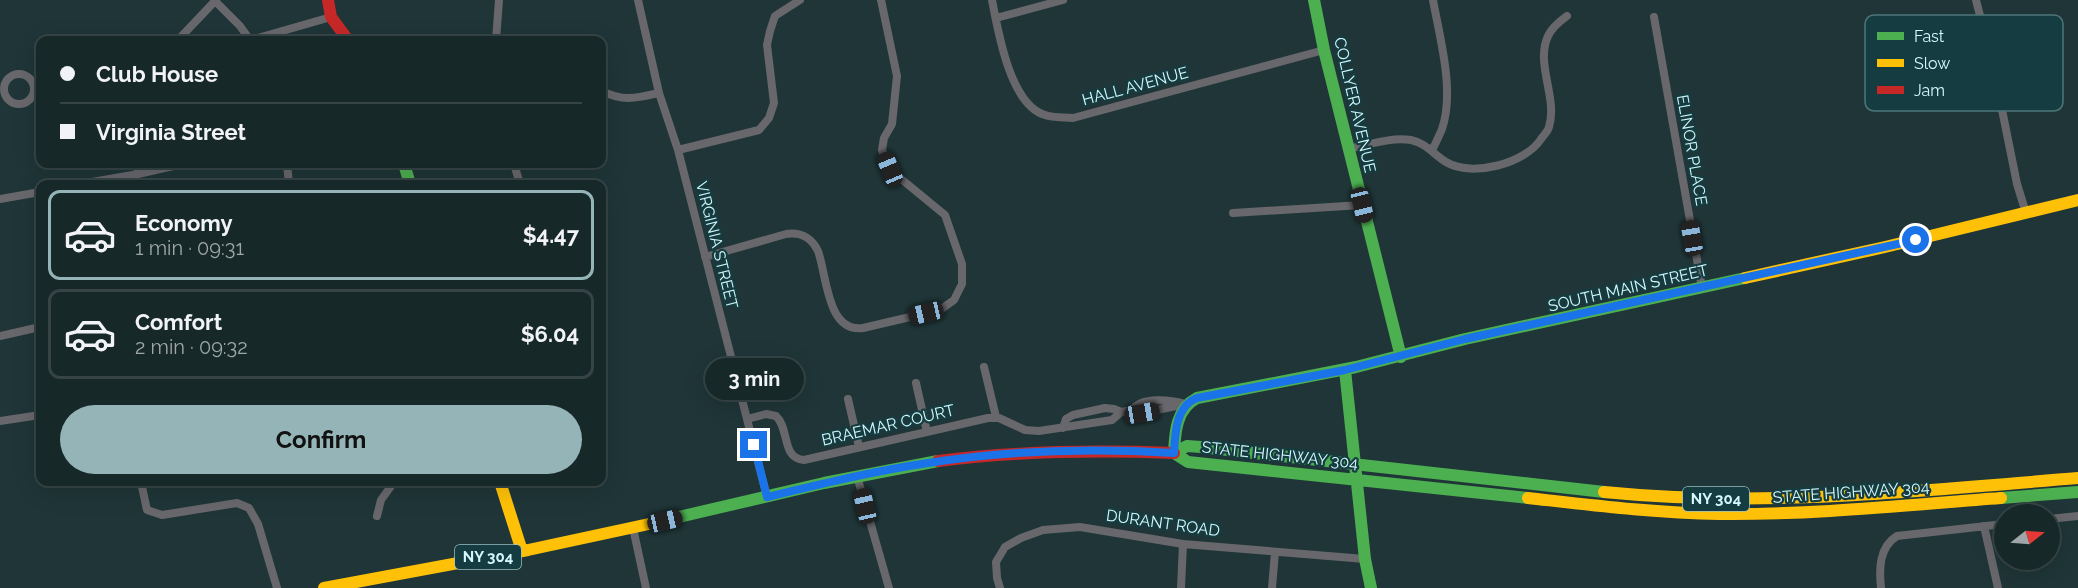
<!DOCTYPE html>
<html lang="en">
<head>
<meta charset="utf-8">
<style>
  body { margin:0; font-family:Raleway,sans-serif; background:#203031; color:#f1f3f6; height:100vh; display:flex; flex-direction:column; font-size:22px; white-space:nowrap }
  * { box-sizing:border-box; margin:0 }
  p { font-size:20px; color:#9ea6a8 }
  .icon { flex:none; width:33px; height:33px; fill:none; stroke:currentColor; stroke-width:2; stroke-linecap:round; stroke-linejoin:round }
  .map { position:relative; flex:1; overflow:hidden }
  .sheet { position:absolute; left:36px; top:180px; width:570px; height:306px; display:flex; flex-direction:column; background:#172829; border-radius:12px; box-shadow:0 6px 24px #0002,0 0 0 2px #364446 }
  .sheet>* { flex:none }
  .guide { position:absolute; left:36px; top:36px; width:570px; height:132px; border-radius:12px; box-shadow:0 6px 24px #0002,0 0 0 2px #364446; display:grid; align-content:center; height:132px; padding:0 24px; background:#172829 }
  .needle { width:39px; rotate:73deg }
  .controls { position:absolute; left:1994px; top:504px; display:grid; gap:12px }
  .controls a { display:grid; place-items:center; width:66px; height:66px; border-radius:50%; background:#172829; box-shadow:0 6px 24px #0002,0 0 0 2px #364446; font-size:30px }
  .end { position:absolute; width:27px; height:27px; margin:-14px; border:8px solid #1a73e8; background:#fff; box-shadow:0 0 0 3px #fff }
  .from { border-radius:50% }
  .bubble { position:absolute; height:42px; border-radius:21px; background:#172829; box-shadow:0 6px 24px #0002,0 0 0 2px #364446; font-size:20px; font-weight:700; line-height:42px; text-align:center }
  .car { position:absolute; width:18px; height:36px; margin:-18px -9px; border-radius:8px; box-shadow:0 0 4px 2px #0007; background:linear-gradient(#222 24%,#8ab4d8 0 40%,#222 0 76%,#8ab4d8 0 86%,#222 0) }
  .guide b { display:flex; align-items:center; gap:21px; height:57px; font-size:22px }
  .guide b+b { border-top:2px solid #364446 }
  .guide i { width:15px; height:15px; background:#f1f3f6 }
  ul { padding:10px 0 0; list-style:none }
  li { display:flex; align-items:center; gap:18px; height:90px; margin:0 12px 9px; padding:0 12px; border:3px solid #364446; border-radius:12px }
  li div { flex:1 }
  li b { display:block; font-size:22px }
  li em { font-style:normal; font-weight:700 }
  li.current { border-color:#95b4b7 }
  li>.icon { width:54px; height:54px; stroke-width:1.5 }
  .primary-button { display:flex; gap:12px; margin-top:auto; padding:12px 24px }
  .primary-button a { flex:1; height:69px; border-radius:36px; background:#95b4b7; color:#111; font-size:24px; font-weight:700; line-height:69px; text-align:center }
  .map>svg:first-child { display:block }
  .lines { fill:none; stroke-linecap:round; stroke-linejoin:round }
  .street { stroke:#68676c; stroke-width:8 }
  .fast { stroke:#4caf50; stroke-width:12 }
  .slow { stroke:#ffc107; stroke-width:12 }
  .jam { stroke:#c62828; stroke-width:12 }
  .route { stroke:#1a73e8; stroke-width:8 }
  .labels { text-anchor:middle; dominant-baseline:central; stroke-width:4.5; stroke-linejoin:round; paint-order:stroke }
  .shield { fill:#153d41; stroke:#9bc0c4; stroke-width:1.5 }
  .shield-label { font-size:15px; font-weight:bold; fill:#d5f8fc }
  .street-label { font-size:16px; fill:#d5f8fc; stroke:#153d41 }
  .key { fill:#153d41; stroke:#4f7579; stroke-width:1.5 }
  .key-label { font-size:16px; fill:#d5f8fc }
</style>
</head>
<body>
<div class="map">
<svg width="2078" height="588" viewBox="0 0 2078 588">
  <rect width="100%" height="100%" fill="#1f3537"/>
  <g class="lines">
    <path class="street" d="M214 0 240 26 250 40
      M638 0 659 93 678 150 767 497
      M992 0C998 31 1010 105 1045 115 1053 118 1064 117 1073 118L1324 50
      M1976 0 1994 70 2017 184 2026 213
      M1654 17 1702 288
      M996 18 1063 0
      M178 40 215 1
      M251 40 331 17
      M496 40 499 0
      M4 89a15 15 0 1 1 30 0a15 15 0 1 1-30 0Z
      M602 91C623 102 637 98 659 93
      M1348 149C1369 145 1390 137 1411 140 1426 143 1434 155 1446 162 1472 178 1526 163 1541 139 1544 135 1548 131 1549 127 1558 98 1535 64 1548 36 1552 27 1560 21 1567 16
      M678 150 759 130 769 118 774 103 767 45 770 31 775 16 800 0
      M1432 150C1436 143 1439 136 1442 129 1455 91 1440 39 1433 0
      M137 164 138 174
      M287 164 289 184
      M514 164 520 184
      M81 184 138 174 182 164
      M0 199 40 192
      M1233 213 1362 205
      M705 257 786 234C801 232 811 237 818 251 827 276 827 333 863 328L940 310 954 300 962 284V264L945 215 889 169 882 150 884 138 892 124 897 76 881 0
      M0 336 40 327
      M984 367 996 417
      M916 383 927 432
      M848 399 859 447
      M1132 410C1142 396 1171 400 1186 404
      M747 419 766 414 776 416C790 429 781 458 804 460L988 418H999L1025 430 1039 431 1112 420 1121 412 1132 410 1142 413 1186 404
      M0 421 40 415
      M1063 428 1066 419 1073 415 1105 408 1114 409 1121 412
      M857 476 889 588
      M141 482 147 510 162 515 237 503 249 508 258 524 277 588
      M377 516 381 500 394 482
      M2049 519 2078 516
      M1984 526 1998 588
      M633 528 646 588
      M1000 588 997 578 996 562 1005 547 1021 538 1043 530 1080 527 1183 544 1365 559
      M1181 588 1183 544
      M1272 588 1275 552
      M1881 588C1879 569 1879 547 1897 536L2004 524"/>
    <path class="fast" d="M1314 0 1324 50 1401 357
      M404 164 410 184
      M1345 370 1365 559 1371 588
      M1174 453C1175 432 1176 409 1197 398L1356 367 1465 339 1745 278
      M1174 453 1188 462 1528 498
      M1174 453 1187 446 1201 447 1604 492
      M2001 498 2078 492
      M649 524 824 483 938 461"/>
    <path class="slow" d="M1745 278 1885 247 2078 200
      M500 482 522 551
      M1604 492C1764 508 1918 491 2078 478
      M1528 498C1591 505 1655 513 1719 514 1813 515 1907 505 2001 498
      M324 588 528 550 649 524"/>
    <path class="jam" d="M328 0 331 17 348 40
      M938 461C1016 451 1095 450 1174 453"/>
  </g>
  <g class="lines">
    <path class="route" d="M754 445 767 497C821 484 874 471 928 463 1009 450 1091 448 1174 453 1175 433 1176 406 1197 398L1345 370 1465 339 1916 240"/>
  </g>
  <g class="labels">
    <g class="shield">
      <rect x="1683" y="487" width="66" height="24" rx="4.5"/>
      <rect x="455" y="545" width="66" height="24" rx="4.5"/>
    </g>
    <g class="shield-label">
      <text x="1716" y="499">NY 304</text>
      <text x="488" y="557">NY 304</text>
    </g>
    <g class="street-label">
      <text transform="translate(1135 86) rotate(-15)">HALL AVENUE</text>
      <text transform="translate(1355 105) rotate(77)">COLLYER AVENUE</text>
      <text transform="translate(1692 150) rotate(80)">ELINOR PLACE</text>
      <text transform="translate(717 245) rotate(76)">VIRGINIA STREET</text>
      <text transform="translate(1628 288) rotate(-13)">SOUTH MAIN STREET</text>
      <text transform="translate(888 425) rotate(-13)">BRAEMAR COURT</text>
      <text transform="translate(1280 455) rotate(6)">STATE HIGHWAY 304</text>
      <text transform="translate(1851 492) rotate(-4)">STATE HIGHWAY 304</text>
      <text transform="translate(1163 523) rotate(8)">DURANT ROAD</text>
    </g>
  </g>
  <rect x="1865" y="15" width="198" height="96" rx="9" class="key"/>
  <rect x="1877" y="32" width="27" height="8" fill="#4caf50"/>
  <rect x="1877" y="59" width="27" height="8" fill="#ffc107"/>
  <rect x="1877" y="86" width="27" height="8" fill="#c62828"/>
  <g class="key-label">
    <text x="1914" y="42">Fast</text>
    <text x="1914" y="69">Slow</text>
    <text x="1914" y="96">Jam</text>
  </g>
</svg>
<div class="controls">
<a><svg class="needle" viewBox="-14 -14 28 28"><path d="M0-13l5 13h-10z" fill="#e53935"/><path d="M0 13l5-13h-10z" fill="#9ea6a8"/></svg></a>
</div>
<i class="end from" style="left:1916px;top:240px"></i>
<i class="end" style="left:754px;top:445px"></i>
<div class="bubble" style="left:705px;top:358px;width:99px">3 min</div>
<i class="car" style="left:890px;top:169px;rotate:337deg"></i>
<i class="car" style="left:1362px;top:205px;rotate:166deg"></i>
<i class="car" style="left:1692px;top:238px;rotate:350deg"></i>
<i class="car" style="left:926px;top:313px;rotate:257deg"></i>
<i class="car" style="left:1142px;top:413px;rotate:80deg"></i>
<i class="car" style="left:865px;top:506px;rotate:347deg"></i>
<i class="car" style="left:665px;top:521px;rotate:77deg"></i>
<div class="guide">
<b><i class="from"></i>Club House</b>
<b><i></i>Virginia Street</b>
</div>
<section class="sheet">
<ul>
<li class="current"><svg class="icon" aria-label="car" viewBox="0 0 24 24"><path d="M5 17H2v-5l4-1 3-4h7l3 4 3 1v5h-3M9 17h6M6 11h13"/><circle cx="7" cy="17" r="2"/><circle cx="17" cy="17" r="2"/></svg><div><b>Economy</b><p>1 min · 09:31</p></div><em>$4.47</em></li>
<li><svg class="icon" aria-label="car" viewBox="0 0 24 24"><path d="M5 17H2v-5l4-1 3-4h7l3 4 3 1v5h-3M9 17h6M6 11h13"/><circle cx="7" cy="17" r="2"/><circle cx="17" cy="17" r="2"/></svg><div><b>Comfort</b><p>2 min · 09:32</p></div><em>$6.04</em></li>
</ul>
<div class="primary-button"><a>Confirm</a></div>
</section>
</div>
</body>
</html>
